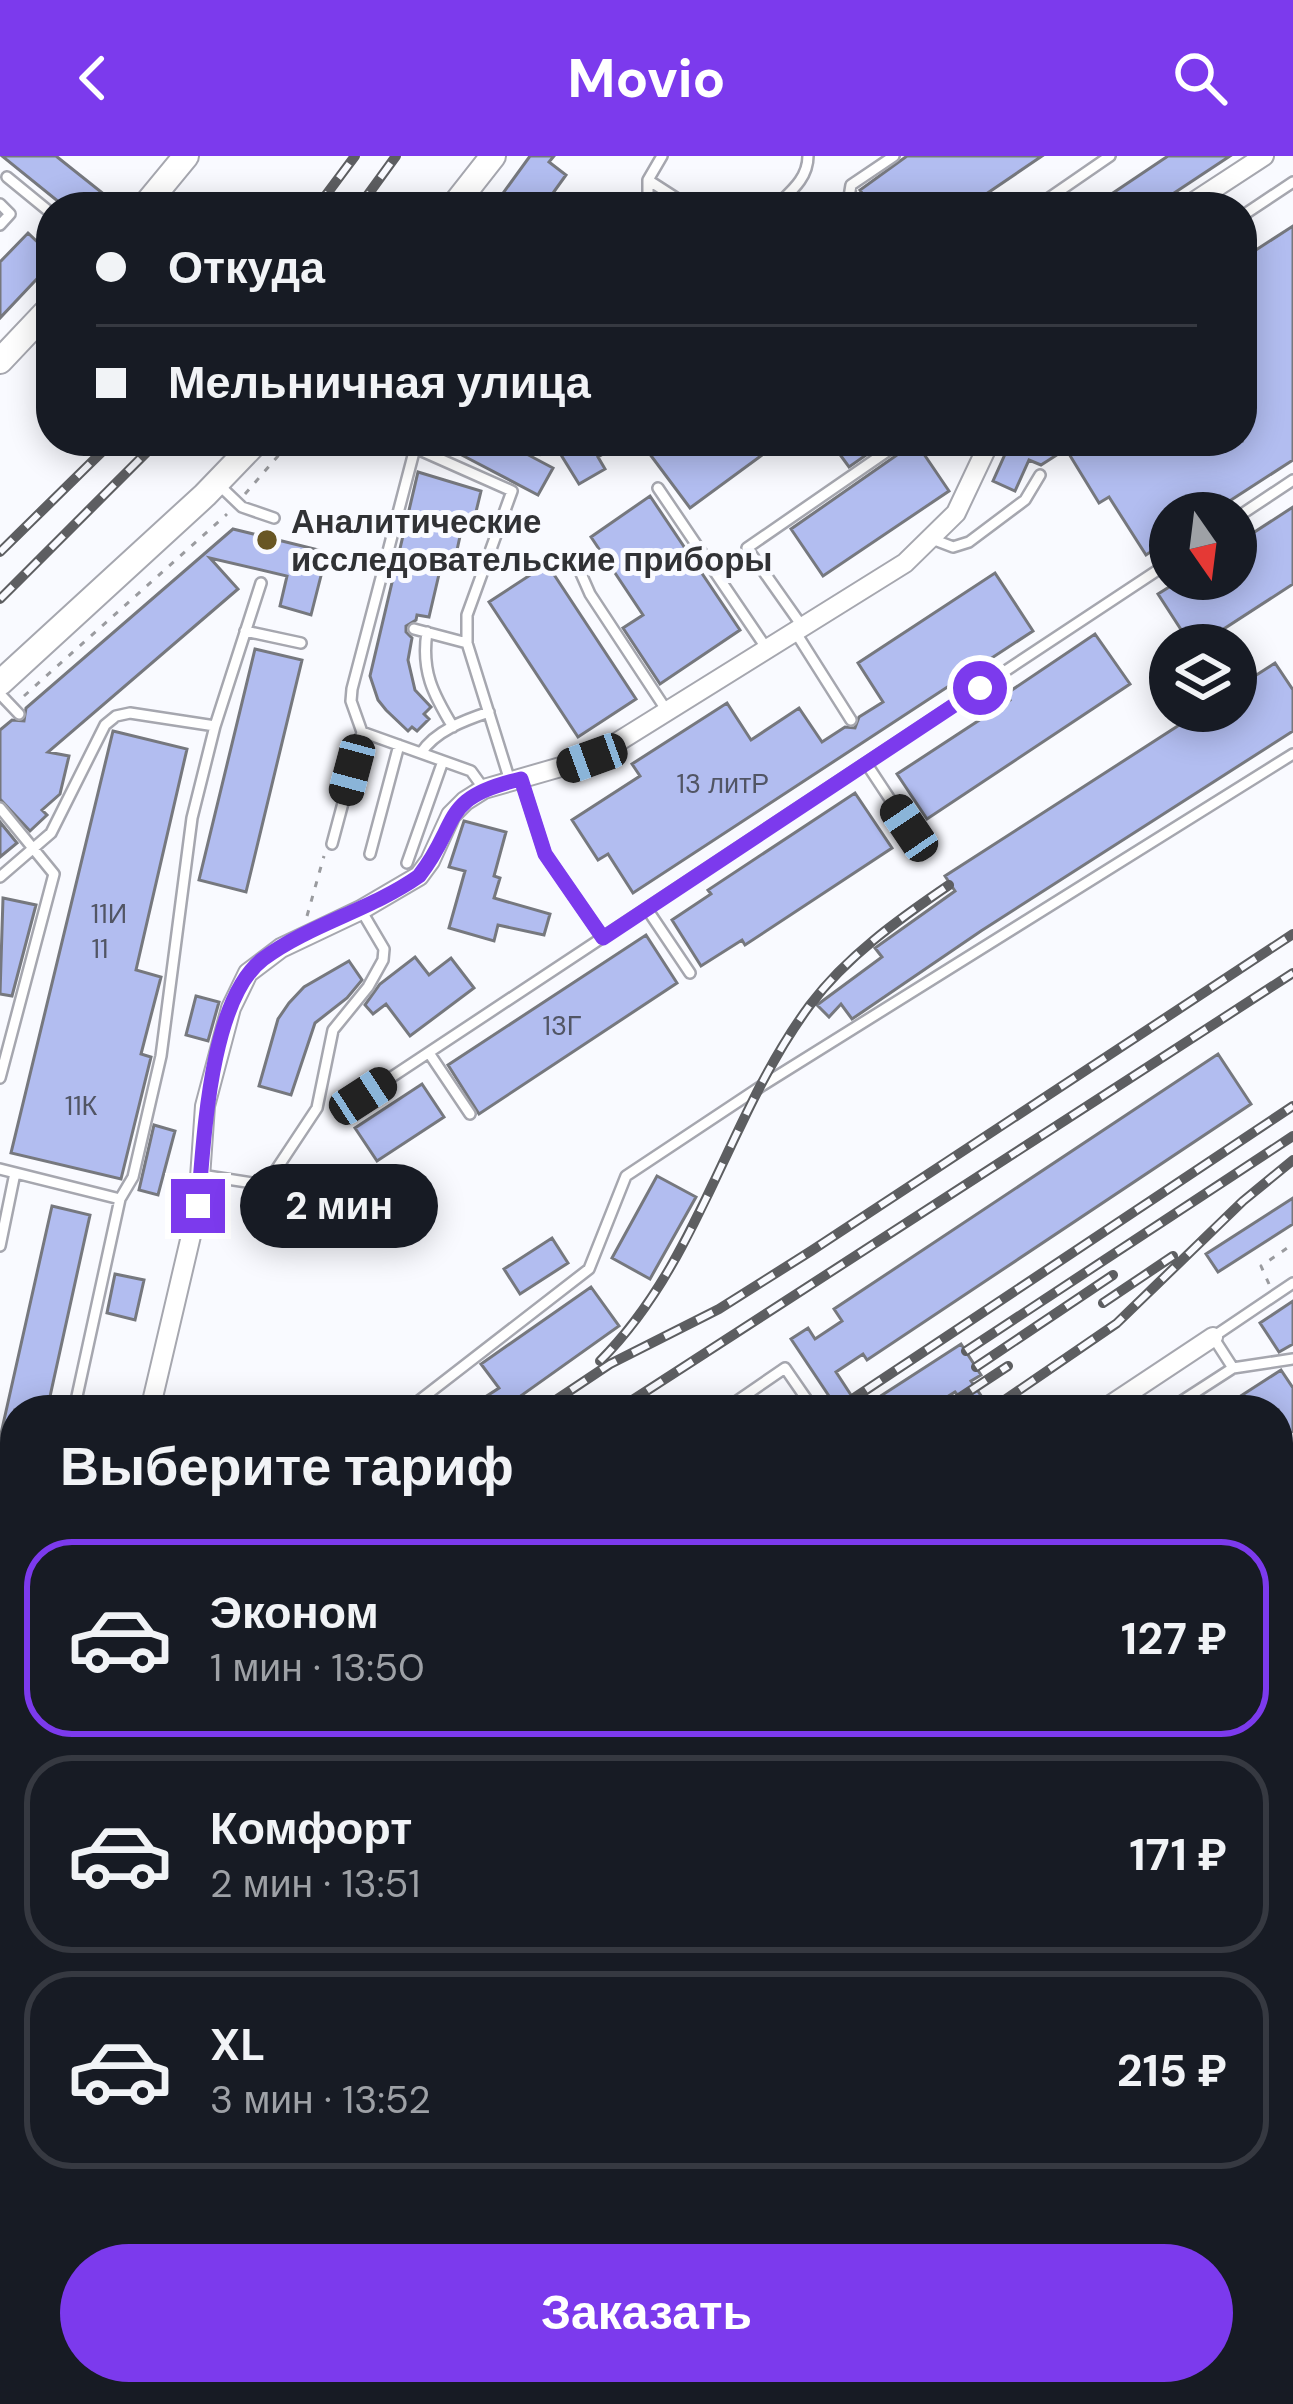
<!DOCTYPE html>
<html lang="ru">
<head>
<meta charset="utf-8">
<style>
  body { margin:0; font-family:"DM Sans",sans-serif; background:#242831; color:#f1f3f6; height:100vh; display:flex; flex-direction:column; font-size:45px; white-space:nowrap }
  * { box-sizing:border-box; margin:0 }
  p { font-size:39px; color:#9ea1a6 }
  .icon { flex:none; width:66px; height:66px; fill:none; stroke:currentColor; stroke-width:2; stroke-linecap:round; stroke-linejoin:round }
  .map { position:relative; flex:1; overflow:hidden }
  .side { position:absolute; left:0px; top:1239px; width:1293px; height:1011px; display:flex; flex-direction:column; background:#171b24; border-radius:48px 48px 0 0; box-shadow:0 6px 30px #0003 }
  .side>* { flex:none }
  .banner { position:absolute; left:36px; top:36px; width:1221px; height:264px; border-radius:48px; box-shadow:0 6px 30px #0003; display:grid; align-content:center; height:264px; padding:0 60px; background:#171b24 }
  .needle { width:78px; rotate:166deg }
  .tools { position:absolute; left:1149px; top:336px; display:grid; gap:24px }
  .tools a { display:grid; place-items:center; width:108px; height:108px; border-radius:50%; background:#171b24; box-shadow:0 6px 30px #0003; font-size:60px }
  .end { position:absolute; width:54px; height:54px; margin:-27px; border:15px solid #7c3aed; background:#fff; box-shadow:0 0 0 6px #fff }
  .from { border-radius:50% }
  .bubble { position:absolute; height:84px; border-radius:42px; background:#171b24; box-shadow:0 6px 30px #0003; font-size:39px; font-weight:700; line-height:84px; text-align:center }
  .car { position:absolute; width:36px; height:72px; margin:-36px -18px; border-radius:15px; box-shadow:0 0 9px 3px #0007; background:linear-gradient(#222 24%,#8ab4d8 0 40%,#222 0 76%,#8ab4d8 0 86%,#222 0) }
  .banner b { display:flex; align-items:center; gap:42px; height:114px; font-size:45px }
  .banner b+b { border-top:3px solid #363941 }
  .banner i { width:30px; height:30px; background:#f1f3f6 }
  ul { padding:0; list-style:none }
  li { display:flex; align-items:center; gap:36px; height:198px; margin:0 24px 18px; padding:0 36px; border:6px solid #363941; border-radius:48px }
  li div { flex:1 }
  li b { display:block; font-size:45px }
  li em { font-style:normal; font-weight:700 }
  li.on { border-color:#7c3aed }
  li>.icon { width:108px; height:108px; stroke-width:1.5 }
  h2 { padding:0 60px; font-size:54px; line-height:144px }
  .action { display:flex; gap:24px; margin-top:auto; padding:24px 60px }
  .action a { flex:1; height:138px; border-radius:72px; background:#7c3aed; color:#fff; font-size:48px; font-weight:700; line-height:138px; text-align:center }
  header { display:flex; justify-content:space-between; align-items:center; height:156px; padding:0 60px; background:#7c3aed; color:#fff; font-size:54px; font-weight:700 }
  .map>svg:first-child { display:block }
  .green { fill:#fbda7f }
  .water { fill:#9aa9fe }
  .pier { fill:#f9faff }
  .building { fill:#b2bdf0; stroke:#76787e; stroke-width:3 }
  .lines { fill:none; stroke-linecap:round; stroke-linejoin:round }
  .lane-casing { stroke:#a6a7af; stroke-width:14 }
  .street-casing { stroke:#a6a7af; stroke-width:22 }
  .secondary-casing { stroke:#a6a7af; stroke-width:28 }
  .path { stroke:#9a9b9f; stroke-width:3; stroke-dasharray:6 9; stroke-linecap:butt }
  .lane { stroke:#fff; stroke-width:9 }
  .street { stroke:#fff; stroke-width:18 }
  .secondary { stroke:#fff; stroke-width:24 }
  .rail-casing { stroke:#5d5e61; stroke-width:10 }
  .rail { stroke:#f9faff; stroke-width:6; stroke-dasharray:18; stroke-linecap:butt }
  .route { stroke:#7c3aed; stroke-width:15 }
  .poi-dot { fill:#685624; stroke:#f9faff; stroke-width:4.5 }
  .labels { text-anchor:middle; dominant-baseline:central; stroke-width:10; stroke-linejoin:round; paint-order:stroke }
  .number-label { font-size:27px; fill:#515564 }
  .poi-label { font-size:33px; font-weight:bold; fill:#313235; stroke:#f9faff; text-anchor:start }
</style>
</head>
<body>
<header><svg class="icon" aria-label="back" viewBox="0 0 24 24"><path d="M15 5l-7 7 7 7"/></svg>Movio<svg class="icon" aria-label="search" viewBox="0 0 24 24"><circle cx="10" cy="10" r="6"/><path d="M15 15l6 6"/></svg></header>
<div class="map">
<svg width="1293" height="2248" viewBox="0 0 1293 2248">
  <rect width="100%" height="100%" fill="#f9faff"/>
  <path class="green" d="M1293 1695V1869L1278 1879V1702Z
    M1293 2214V2231L1266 2248H1241L1261 2235H1278V2224Z"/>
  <path class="water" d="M1293 1393V1498L1278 1504V1404Z
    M1293 2001V2193L1278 2203V2010Z
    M762 2235H946L949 2239 953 2235H1229L1209 2248H766Z"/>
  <path class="pier" d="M847 2235H953L941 2248H835Z"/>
  <path class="building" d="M2 0H56L120 51H65Z
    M530 0H554L549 6 566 19 543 51H493Z
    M907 0H1042L967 51H872L860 34Z
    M1168 0H1230L1153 51H1092Z
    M1293 70V304L1211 357H1170V383L1146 399 1109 341 1099 347 1066 293 1041 309 1029 304 1015 335 993 325 1011 285H1242V103Z
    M28 77 51 99V108L0 162V106Z
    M462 285H502L553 312 538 339 456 296Z
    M574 285H625L598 301 605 313 579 328 558 294Z
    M640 285H781L690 352Z
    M830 285H886L849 311Z
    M911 285H915L949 335 823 420 791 373 907 292Z
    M418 316 481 335 474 364 464 362 452 417 440 414 429 461 417 459 416 464 406 470V476L412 482 408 504 415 534 431 551 424 558 429 563 417 575 412 571 408 575 386 554 378 544 370 520Z
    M650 340 740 474 660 528 623 472 643 459 591 381Z
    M1293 351V428L1199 489H1191L1158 438 1182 423H1236V388Z
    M233 373 327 396 311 459 280 450 287 420 210 402 238 433 48 596 69 600 60 638 42 654 47 659 30 675 0 643V574L12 564 24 565 26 552Z
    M547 408 636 543 578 581 489 446Z
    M995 417 1033 475 633 737 608 698 598 704 572 664 640 620 632 608 727 547 751 584 799 552 822 586 845 571 855 572 859 561 883 546 858 507Z
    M1095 478 1130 528 927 663 897 618 1010 544 1006 538Z
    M255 493 302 504 246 736 199 724Z
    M1275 507 1293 534V575L981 775 852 863 841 848 829 861 817 849 882 801 875 792 955 735 945 720 1201 555H1236V532Z
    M113 575 187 593 136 814 161 821 141 898 151 901 121 1023 11 997Z
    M855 637 892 692 745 789 742 784 701 810 672 764 711 738 708 734Z
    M464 665 506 676 494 720 500 722 494 742 550 758 544 779 498 769 494 785 449 772 465 715 449 711Z
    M0 666 17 687 0 701Z
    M3 742 36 749 12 840 0 838Z
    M646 779 677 827 479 958 448 909Z
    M415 801 429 819 451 802 474 832 410 880 386 848 373 858 365 849 380 828Z
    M349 805 362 824 347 842 315 867 291 939 259 930 278 863 289 847 304 831Z
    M196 840 219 846 208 885 186 879Z
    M1218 898 1251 948 867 1204 863 1198 836 1216 851 1239 835 1249 791 1183 808 1172 815 1183 842 1165 834 1153Z
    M422 928 444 961 377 1005 355 972Z
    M154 969 175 975 158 1039 139 1034Z
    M657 1020 696 1041 650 1123 612 1102Z
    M1293 1042V1068L1218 1116 1206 1098Z
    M52 1050 90 1059 47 1254H15V1398L6 1439 0 1438V1282Z
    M552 1082 568 1107 520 1138 504 1113Z
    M115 1118 144 1124 135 1164 107 1157Z
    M591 1131 619 1170 501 1254H465L499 1232 481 1208Z
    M1293 1145V1188L1279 1196 1260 1167Z
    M961 1188 981 1219 971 1225 984 1244 970 1254 955 1236 926 1254H859Z
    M1281 1214 1293 1232V1275L1278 1285V1254H1219Z
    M1278 1294 1293 1317 1278 1329Z
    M11 2086H15V2147L4 2185 0 2184V2124Z"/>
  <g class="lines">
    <defs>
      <path id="lane" d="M7 21 51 57
        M648 24 690 51
        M0 48 10 58 0 69
        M648 51V24L662 0
        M775 51C790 36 808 23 808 0
        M855 51 849 41 851 29 894 0
        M1036 51 1110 0
        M1242 60 1293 26
        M524 285 540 293 547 285
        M415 292 512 335 467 459V487L510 625
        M218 328 242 351 274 362
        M658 332 767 493
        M1236 362 1293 324
        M932 383 953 391 969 386 1025 344 1040 319
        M575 404 590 438 667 555
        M802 470 747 392 902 285
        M414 473 467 487
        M245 475 301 487
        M427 476C421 515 433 538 453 571
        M796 477 851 564
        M0 538 19 558
        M362 576 471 615 484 633
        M421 597C435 575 465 564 489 556
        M866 607 909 672
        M521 623 545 698 603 782
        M0 652 54 718 0 922
        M332 688 362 576 351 545 352 533 415 292 410 285
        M370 698 399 589
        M407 707 443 605
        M0 721 51 677 105 569 116 560 130 557 215 570
        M647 753 690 817
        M429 897 470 958
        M363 940 1170 406
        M0 1013 120 1043
        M201 1019 266 1029 317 952 333 874 368 831 383 804 384 793 361 754
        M0 1090 15 1017
        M1233 1212 1213 1181 1293 1127
        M74 1254 120 1043 133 1021 161 900 192 662 215 570 261 427
        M407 1254 589 1113 626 1020 763 929 1293 598
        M724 1254 785 1212 814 1254
        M1168 1254 1233 1212 1293 1203
        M1278 1343 1293 1333
        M0 1503H4L15 1459
        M1278 1610 1293 1601
        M1278 1657 1293 1647
        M0 1675 15 1615
        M0 1708 15 1711
        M0 1749 15 1753
        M1282 1900 1293 1917
        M0 2081 15 2053
        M541 2235 550 2248
        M650 2235 659 2248
        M21 2248 24 2235
        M363 2248 367 2235"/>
      <path id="street" d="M1186 51 1264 0
        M150 1254 198 1050 205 950 231 852 248 817 281 792 361 754 419 720 430 705 451 659 465 645 484 633 592 602 905 407 956 357 990 285
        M1103 1254 1213 1181
        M0 1847 15 1788
        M96 2248 99 2235"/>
      <path id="secondary" d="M144 51 186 0
        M453 51 493 0
        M0 205 51 151
        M0 527 205 339 257 285
        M1278 1952 1293 1942
        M890 2248 902 2235"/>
    </defs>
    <use href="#lane" class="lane-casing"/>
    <use href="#street" class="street-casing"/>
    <use href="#secondary" class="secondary-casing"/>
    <path class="path" d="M245 338 291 285
      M24 540 227 358
      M307 760 324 700
      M1269 1128 1261 1110 1293 1088
      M1278 1558 1293 1548
      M1278 1719 1292 1722
      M0 1936 15 1927
      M1278 2008 1293 1999
      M1278 2208 1293 2198
      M1278 2220 1293 2210
      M1239 2246 1253 2236
      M1211 2248 1231 2235"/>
    <use href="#lane" class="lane"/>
    <use href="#street" class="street"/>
    <use href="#secondary" class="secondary"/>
    <defs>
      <path id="rail" d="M317 51 355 0
        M359 51 396 0
        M0 396 113 285
        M0 443 158 285
        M1103 1147 1173 1100
        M966 1195 1293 980
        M600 1205C700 1105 727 961 810 849 847 800 899 763 949 729
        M976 1211 1113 1119
        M541 1254 610 1208 719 1153 811 1095 1293 778
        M617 1254 1293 817
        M836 1254 1293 950
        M941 1254 1008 1210
        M990 1254 1117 1167 1243 1045 1293 1004"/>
    </defs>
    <use href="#rail" class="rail-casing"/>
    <use href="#rail" class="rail"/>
  </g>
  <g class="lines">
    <path class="route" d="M198 1050C204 986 209 844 263 803 310 768 371 754 419 720 461 667 438 642 521 623L545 698 603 782 980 532"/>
  </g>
  <circle class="poi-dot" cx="267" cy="384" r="12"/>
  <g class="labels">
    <g class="number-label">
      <text x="723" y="627">13 литР</text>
      <text x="109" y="757">11И</text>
      <text x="100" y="792">11</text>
      <text x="562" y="869">13Г</text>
      <text x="81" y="949">11К</text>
    </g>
    <g class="poi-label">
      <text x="291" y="365">Аналитические<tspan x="291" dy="38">исследовательские приборы</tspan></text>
    </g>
  </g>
</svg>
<div class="tools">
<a><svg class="needle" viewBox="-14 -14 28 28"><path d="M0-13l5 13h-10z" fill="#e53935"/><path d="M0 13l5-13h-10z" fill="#9ea1a6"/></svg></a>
<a><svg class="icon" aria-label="layers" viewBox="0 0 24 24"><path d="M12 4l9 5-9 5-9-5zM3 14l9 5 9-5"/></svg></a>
</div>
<i class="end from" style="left:980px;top:532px"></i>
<i class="end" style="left:198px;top:1050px"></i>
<div class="bubble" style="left:240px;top:1008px;width:198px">2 мин</div>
<i class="car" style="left:592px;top:602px;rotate:250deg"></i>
<i class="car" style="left:352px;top:614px;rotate:195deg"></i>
<i class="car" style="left:909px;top:672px;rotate:326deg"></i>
<i class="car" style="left:363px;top:940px;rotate:57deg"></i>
<div class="banner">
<b><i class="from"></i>Откуда</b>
<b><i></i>Мельничная улица</b>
</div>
<section class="side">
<h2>Выберите тариф</h2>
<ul>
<li class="on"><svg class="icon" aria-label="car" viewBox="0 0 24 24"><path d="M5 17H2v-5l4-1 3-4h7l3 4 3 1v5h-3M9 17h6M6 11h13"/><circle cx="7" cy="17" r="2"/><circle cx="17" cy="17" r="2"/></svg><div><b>Эконом</b><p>1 мин · 13:50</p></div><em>127 ₽</em></li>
<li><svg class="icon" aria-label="car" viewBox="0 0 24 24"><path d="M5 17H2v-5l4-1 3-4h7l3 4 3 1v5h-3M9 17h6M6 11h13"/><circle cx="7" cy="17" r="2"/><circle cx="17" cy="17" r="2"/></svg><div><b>Комфорт</b><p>2 мин · 13:51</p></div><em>171 ₽</em></li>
<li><svg class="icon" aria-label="car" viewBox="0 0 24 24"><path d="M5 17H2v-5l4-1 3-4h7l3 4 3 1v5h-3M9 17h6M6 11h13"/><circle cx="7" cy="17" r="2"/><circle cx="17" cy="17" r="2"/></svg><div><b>XL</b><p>3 мин · 13:52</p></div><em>215 ₽</em></li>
</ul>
<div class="action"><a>Заказать</a></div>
</section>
</div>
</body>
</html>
